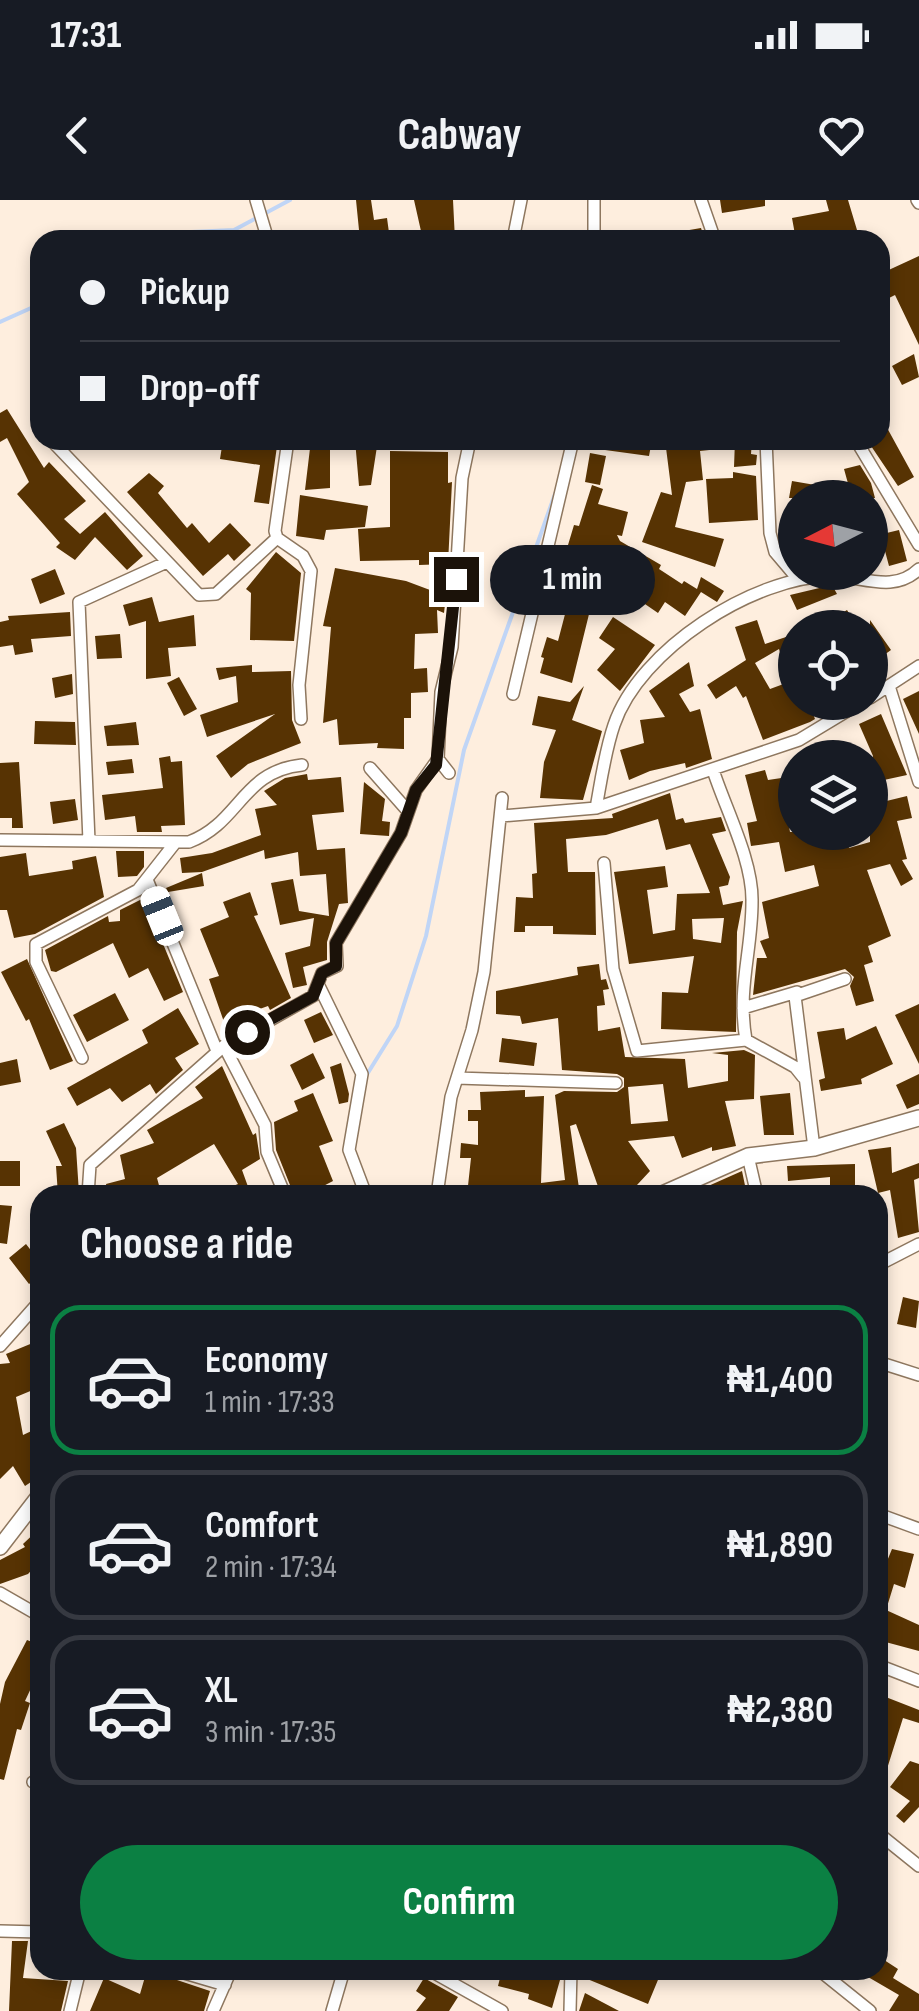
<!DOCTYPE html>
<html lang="en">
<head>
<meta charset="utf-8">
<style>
  body { margin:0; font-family:"Sofia Sans Condensed",sans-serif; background:#242831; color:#f1f3f6; height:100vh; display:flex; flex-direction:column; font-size:38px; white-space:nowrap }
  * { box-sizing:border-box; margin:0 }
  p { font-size:32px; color:#9ea1a6 }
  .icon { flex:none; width:55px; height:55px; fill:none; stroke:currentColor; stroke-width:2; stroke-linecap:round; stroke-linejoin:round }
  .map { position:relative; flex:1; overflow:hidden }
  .details { position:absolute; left:30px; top:985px; width:858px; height:795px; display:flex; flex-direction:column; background:#171b24; border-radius:30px; box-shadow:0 5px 15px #0003 }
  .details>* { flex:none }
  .guide { position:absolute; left:30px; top:30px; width:860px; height:220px; border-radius:30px; box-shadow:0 5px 15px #0003; display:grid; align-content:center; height:220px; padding:0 50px; background:#171b24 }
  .needle { width:65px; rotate:264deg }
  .controls { position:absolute; left:778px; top:280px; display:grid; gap:20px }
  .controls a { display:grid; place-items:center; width:110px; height:110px; border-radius:50%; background:#171b24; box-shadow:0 5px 15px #0003; font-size:50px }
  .end { position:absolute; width:45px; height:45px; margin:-22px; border:12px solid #1b1209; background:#fff; box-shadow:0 0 0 5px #fff }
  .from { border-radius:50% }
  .bubble { position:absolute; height:70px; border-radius:35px; background:#171b24; box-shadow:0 5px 15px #0003; font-size:32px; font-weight:700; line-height:70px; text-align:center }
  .car { position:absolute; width:30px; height:60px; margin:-30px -15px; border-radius:12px; box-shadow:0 0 8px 2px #0007; background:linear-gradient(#fff 24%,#345 0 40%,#fff 0 76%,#345 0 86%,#fff 0) }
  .guide b { display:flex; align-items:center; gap:35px; height:95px; font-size:38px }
  .guide b+b { border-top:2px solid #363941 }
  .guide i { width:25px; height:25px; background:#f1f3f6 }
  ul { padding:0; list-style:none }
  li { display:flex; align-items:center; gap:30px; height:150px; margin:0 20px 15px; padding:0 30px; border:5px solid #363941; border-radius:30px }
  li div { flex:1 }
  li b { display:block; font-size:38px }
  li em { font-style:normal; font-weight:700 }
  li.active { border-color:#0b8043 }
  li>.icon { width:90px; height:90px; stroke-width:1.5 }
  h2 { padding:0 50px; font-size:45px; line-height:120px }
  .primary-button { display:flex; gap:20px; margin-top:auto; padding:20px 50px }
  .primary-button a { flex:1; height:115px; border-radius:60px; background:#0b8043; color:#fff; font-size:40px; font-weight:700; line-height:115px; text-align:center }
  .status { display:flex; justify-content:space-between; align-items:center; height:70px; padding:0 50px; background:#171b24; direction:ltr }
  .status svg { height:28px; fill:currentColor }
  header { display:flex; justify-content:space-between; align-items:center; height:130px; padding:0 50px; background:#171b24; font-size:45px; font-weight:700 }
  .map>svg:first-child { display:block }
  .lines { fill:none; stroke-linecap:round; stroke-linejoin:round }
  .stream { stroke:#c0d5f6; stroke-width:4 }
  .building { fill:#573303; fill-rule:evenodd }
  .minor-casing { stroke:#8e775f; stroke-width:14 }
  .tertiary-casing { stroke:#8e775f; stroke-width:18 }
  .minor { stroke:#fff; stroke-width:11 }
  .tertiary { stroke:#fff; stroke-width:15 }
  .route { stroke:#1b1209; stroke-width:12 }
</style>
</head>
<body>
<div class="status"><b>17:31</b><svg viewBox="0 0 49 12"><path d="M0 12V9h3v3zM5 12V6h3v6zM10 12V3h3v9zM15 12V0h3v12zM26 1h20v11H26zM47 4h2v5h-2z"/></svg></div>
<header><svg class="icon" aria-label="back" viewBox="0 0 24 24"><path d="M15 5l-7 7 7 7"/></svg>Cabway<svg class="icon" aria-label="heart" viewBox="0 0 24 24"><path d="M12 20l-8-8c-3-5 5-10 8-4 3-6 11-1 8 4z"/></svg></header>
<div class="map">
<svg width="919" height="1811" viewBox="0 0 919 1811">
  <rect width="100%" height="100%" fill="#feeede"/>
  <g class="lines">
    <path class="stream" d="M100 40 105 36 234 30 290 0
      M0 122 40 104
      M366 876 397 826 426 736 464 550 555 294"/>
  </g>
  <path class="building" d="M356 0H371L374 20 387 18 390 40H360Z
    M414 0H453L455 40H423Z
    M720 0H765V6L722 13Z
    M826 0H848L857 30 833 37 832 33 796 40 792 18 829 11Z
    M701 28 705 40H666V34Z
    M919 56V145L895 95 887 99 880 83V74Z
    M914 154 919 177 902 185 892 166Z
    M7 209 44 268 49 262 86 301 64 319 80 334 105 312 143 356 127 370 95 337 75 360 56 347 60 343 17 294 29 282 7 238 0 242V213Z
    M880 215 914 277 898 286 867 240H880Z
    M223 240 277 246 269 304 254 302 260 265 220 259Z
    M311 240H330V288L305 290Z
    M355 240H378L371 285 359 286Z
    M584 240H652L649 256 583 247Z
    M665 240H728V248L700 251 703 280 686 282 675 327 724 339 715 367 642 342 661 292 672 295Z
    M735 240H752L751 254 757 255 756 265 734 267Z
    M390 251 448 252V283L452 282 448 364 419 365V360L360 361 358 329 390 327Z
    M590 253 606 256 600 285 585 282Z
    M860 265 871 283 875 298H852L844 269Z
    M733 272 756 276 758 320 709 323 706 279 733 278Z
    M149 273 164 286 158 293 187 328 192 323 209 343 230 323 251 345 234 361 228 354 203 376 127 292Z
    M792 281 850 291 849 298H789Z
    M592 285 603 289 598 304 628 312 622 336 617 335 620 341 661 365 659 369 682 384 684 381 697 389 701 377 724 391 717 402 701 392 685 416 665 402 658 413 642 402 652 387 610 365 600 404 592 402 572 483 540 473 544 458 541 457 547 437 558 441 569 399 553 395 574 325 579 326Z
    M300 295 368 306 365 327 326 330 324 340 296 336Z
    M899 330 907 361 889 366 885 351 870 356V337Z
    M276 352 301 373 294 441 250 440 251 393 246 389Z
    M335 368 406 381 446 396 444 413 437 410 438 433 415 434 414 469 427 468 428 492 411 493V518H404V549L377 548 378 543 339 545 337 519 323 523 331 427 323 426Z
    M55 369 65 394 40 404 31 379Z
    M832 385 837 394 797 410 790 395Z
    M152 397 159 422 194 415 196 446 168 448 171 476 146 479V421L129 426 123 405Z
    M847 410 858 428H819L839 415Z
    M70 412 71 436 31 439 33 452 15 455 13 445 0 447V422L9 420 8 416Z
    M613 417 655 445 620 491 597 470 615 449 599 438Z
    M757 420 765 444 795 434V502H835L813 514 815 519 810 522 763 540 746 496 743 498 736 486 716 499 707 485 746 460 735 427ZM779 449 789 482 770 489 755 463Z
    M870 420 891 450 870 465Z
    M120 434 122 458 97 459 95 436Z
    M689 462 694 486 679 494 690 512 700 509 712 559 686 568 685 563 650 571 629 580 620 550 644 543 640 520 665 517 649 491Z
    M252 465V472L291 471 292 520 301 543 248 564 231 578 216 556 275 514 207 537 200 515 238 502 236 476 219 480 216 468Z
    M72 474 73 494 55 498 52 478Z
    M179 477 197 509 184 516 167 483Z
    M584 486 572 520 602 531 583 600 540 598 544 562 556 530 532 525 538 496 570 502Z
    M919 491V534L903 499Z
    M881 514 907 575 870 583 873 556 859 524Z
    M35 521 75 522 76 545 34 544Z
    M136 522 139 545 107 546 104 526Z
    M170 556 171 562 182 561 185 625 161 626 162 632H137L135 616 105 620 102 595 163 588 159 558Z
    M132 559 134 573 108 575 106 562Z
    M19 562 23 628H12V618H0V563Z
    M765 570 768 580 795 576V602L785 603 790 632H846L849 648 870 642V605L907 596 912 618 897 621 907 659 902 660 913 679 901 686 890 664 867 670 891 736 868 746 873 762 864 765 874 801 856 806 850 786 854 777 845 769 753 795 757 758H767L760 741 769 738 762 702 819 686 814 665 785 672 779 642 751 646 747 623 757 621 745 575Z
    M307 574 308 580 341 577 344 612 312 615 317 650 345 648 348 703 339 704 327 742V760L303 767 307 785 293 788 285 753 310 746 314 718 280 725 271 683 293 679 299 711 329 716 326 674 300 676 298 652 265 659 264 650 202 672 182 673 180 658 212 653 261 635 255 609 277 605 264 591 285 578Z
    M364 582 385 599 382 621 390 622 389 636 360 634Z
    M670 593 676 620 683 618 685 623 721 617 726 631 712 634 730 677 728 685 719 687 723 705 743 701 737 732 736 832 661 829 662 792 688 793 694 756 629 764 614 672 665 666 668 687 647 690 653 734 675 730 677 694 710 693 690 644 666 650 658 619 606 635 566 639 568 672H595L596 735 553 734V726H525V732H514L516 697 533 698 532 674 537 673 534 623 613 618 612 614ZM724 718 721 743 693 739 692 719Z
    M75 599 78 620 53 624 50 602Z
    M116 651H144V667L137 676 118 677Z
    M26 653 29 676 73 669 72 661 96 656 104 697 35 734 14 738 7 710H0V657Z
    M202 673 204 686 168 692 166 688Z
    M250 692 258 715 254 716 291 798 270 810 268 806 224 822 209 779 219 776 200 729 229 717 223 702Z
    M144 698 183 792 164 801 148 768 129 778 113 743 56 772 51 771 45 750 108 716 109 722 120 721V710Z
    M27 759 73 861 50 870 29 819 26 821 1 772Z
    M599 764 601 780 606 779 609 789 603 790 605 805 597 806 598 831 620 827 625 857 685 859 688 888 728 881V855L712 853 744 850 755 855 754 899 725 901 736 946 712 951V947L682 958 674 936 628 941 650 971 637 985 601 995 576 924 570 926 580 995H467L471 958H460L461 943 478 945V921H468V910H481L480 892 525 890V897L544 896 541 983 565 980 555 895 564 891 617 892 624 887V878L617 874 562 870 558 818 522 824 520 816 496 814V791L578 775 577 767ZM663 884 668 921 631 924 628 887Z
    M115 793 129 820 87 842 73 815Z
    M919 804V864L895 815Z
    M178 808 199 844 175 858 183 870 156 894 150 884 122 902 110 888 77 906 67 888 148 843 142 830Z
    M321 812 333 835 314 843 304 820Z
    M876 826 893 864 861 879 862 884 821 891 819 880 825 878 817 832 844 828 846 840Z
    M502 838 537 843 534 866 499 862Z
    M313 853 325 878 302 890 290 865Z
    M17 859 21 882 0 886V863Z
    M341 863 349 894 348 902 339 904 330 867Z
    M222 866 253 935 256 933 260 959 242 970 251 995H212L238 984 214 944 157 978 160 989 141 995H108L106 984 125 979 120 955 154 943 147 930 203 898 195 887Z
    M919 874V904L907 909 896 885Z
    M313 893 333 941 319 946 333 981 306 995H294L276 950 274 922 298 911 294 901Z
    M790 893 794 935H764L760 896Z
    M64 923 76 948 79 993 58 995 56 966H62L46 931Z
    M891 947 892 973 919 963V978L914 980 919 1032 898 1038 890 990 878 993 868 950Z
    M0 961H20V986H0Z
    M855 964V995H830V977L788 981 787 966Z
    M742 971 747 995H709L706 987Z
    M0 1005 12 1006 7 1044 0 1043Z
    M26 1044 40 1062V1076L29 1084 9 1058Z
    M903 1097 919 1101 916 1128 897 1124Z
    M40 1140V1187L16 1197 23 1235 40 1227V1276L25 1286 13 1266 0 1279V1164L10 1163 6 1154Z
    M40 1328V1361L28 1374 0 1384V1360L25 1347 23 1344Z
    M892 1349 914 1354 905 1388 894 1384 886 1410 919 1425V1451L878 1440V1383Z
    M27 1440 40 1445V1469L25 1501 30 1503 21 1530 17 1529 4 1580 0 1579V1504L5 1482Z
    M878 1494 919 1510V1523L903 1518 886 1572 878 1569Z
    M910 1561 919 1564V1607L904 1623 896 1616 910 1601 890 1587Z
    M12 1741H28L23 1778 68 1781 61 1811H9Z
    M878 1756 898 1769 893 1778 919 1794V1811H889L899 1795 856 1770H878Z
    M147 1770 210 1791 204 1811H90L104 1778 140 1794Z
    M502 1770 535 1777 538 1770 562 1773 552 1808 528 1799 529 1794 498 1786Z
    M580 1770H647L660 1775 648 1804 580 1776Z
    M424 1778 458 1797 449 1811H416L426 1798 416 1791Z
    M585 1793 619 1811H579Z"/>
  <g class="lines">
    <defs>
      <path id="minor" d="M256 0 268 40
        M701 0 715 40
        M917 0 919 3
        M513 40 521 0
        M594 40V0
        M51 240 199 395 216 394 277 338
        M288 240 275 331 277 338 303 356 311 371 299 485 301 519
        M766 240 770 333 775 352 797 378
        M857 242 919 345
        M889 486 919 582
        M513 494 573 240
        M870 498 919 466
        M438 559 449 573
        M370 568 407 610
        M713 570C726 610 753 661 752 702 752 751 737 789 746 840L795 867 803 877
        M596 608C601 581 605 551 614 525 639 450 754 376 832 376 862 376 893 394 919 369
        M501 616 596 608 799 540 862 502
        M0 640 189 642C240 623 242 571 302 565
        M89 641 79 402 167 362
        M604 663 613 769 637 851 746 840
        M148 682 217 851
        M319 786 362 874 349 950 366 995
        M743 808 797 792
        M224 846 265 925 267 952 285 995
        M82 858 36 762V744L138 690 175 643
        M457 878 616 883
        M814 948 795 796 845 779
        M748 956 757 995
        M88 995 90 965 224 846 313 796 322 773 337 766 336 743 401 633 416 590 438 559 441 492 452 447 462 278 470 240
        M437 995 451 897 472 830 484 772 502 598
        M878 1065 919 1044
        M0 1146 40 1101
        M878 1162 919 1175
        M878 1314 919 1329
        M0 1393 40 1416
        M878 1465 919 1481
        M33 1582 40 1581
        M878 1633 919 1666
        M0 1731 40 1732
        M174 1770 225 1785
        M429 1770 502 1811
        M819 1770 870 1811
        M70 1811 80 1770
        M213 1811 231 1770
        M332 1811 344 1770
        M570 1811 571 1770"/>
      <path id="tertiary" d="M660 995 748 956 814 948 919 918
        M0 1347 40 1295"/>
    </defs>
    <use href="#minor" class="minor-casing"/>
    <use href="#tertiary" class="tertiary-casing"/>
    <use href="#minor" class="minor"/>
    <use href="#tertiary" class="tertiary"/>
  </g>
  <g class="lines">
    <path class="route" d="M247 832 313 796 322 773 336 766V743L401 633 416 590 436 565 456 379"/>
  </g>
</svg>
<div class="controls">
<a><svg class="needle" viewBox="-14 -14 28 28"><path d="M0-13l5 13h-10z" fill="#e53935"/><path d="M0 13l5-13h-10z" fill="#9ea1a6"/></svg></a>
<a><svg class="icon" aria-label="locate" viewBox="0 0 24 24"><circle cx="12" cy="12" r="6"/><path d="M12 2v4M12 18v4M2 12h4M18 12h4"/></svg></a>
<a><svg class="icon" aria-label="layers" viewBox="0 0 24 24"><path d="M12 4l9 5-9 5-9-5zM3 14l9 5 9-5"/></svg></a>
</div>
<i class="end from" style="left:247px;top:832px"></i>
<i class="end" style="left:456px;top:379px"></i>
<div class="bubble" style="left:490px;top:345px;width:165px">1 min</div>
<i class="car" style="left:162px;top:716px;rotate:338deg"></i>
<div class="guide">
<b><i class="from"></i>Pickup</b>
<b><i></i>Drop-off</b>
</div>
<section class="details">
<h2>Choose a ride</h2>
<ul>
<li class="active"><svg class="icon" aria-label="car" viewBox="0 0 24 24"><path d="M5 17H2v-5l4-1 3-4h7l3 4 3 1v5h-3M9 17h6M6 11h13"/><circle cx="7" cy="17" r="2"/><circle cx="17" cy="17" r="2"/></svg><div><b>Economy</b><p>1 min · 17:33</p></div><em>₦1,400</em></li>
<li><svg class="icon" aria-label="car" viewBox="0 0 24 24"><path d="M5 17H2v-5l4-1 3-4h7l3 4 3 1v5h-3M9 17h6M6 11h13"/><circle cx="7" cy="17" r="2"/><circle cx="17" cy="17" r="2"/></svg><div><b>Comfort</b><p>2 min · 17:34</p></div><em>₦1,890</em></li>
<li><svg class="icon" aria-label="car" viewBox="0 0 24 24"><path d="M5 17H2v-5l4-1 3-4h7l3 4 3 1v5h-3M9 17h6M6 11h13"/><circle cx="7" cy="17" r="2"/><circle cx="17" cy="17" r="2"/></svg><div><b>XL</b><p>3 min · 17:35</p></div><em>₦2,380</em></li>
</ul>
<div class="primary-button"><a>Confirm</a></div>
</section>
</div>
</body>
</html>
